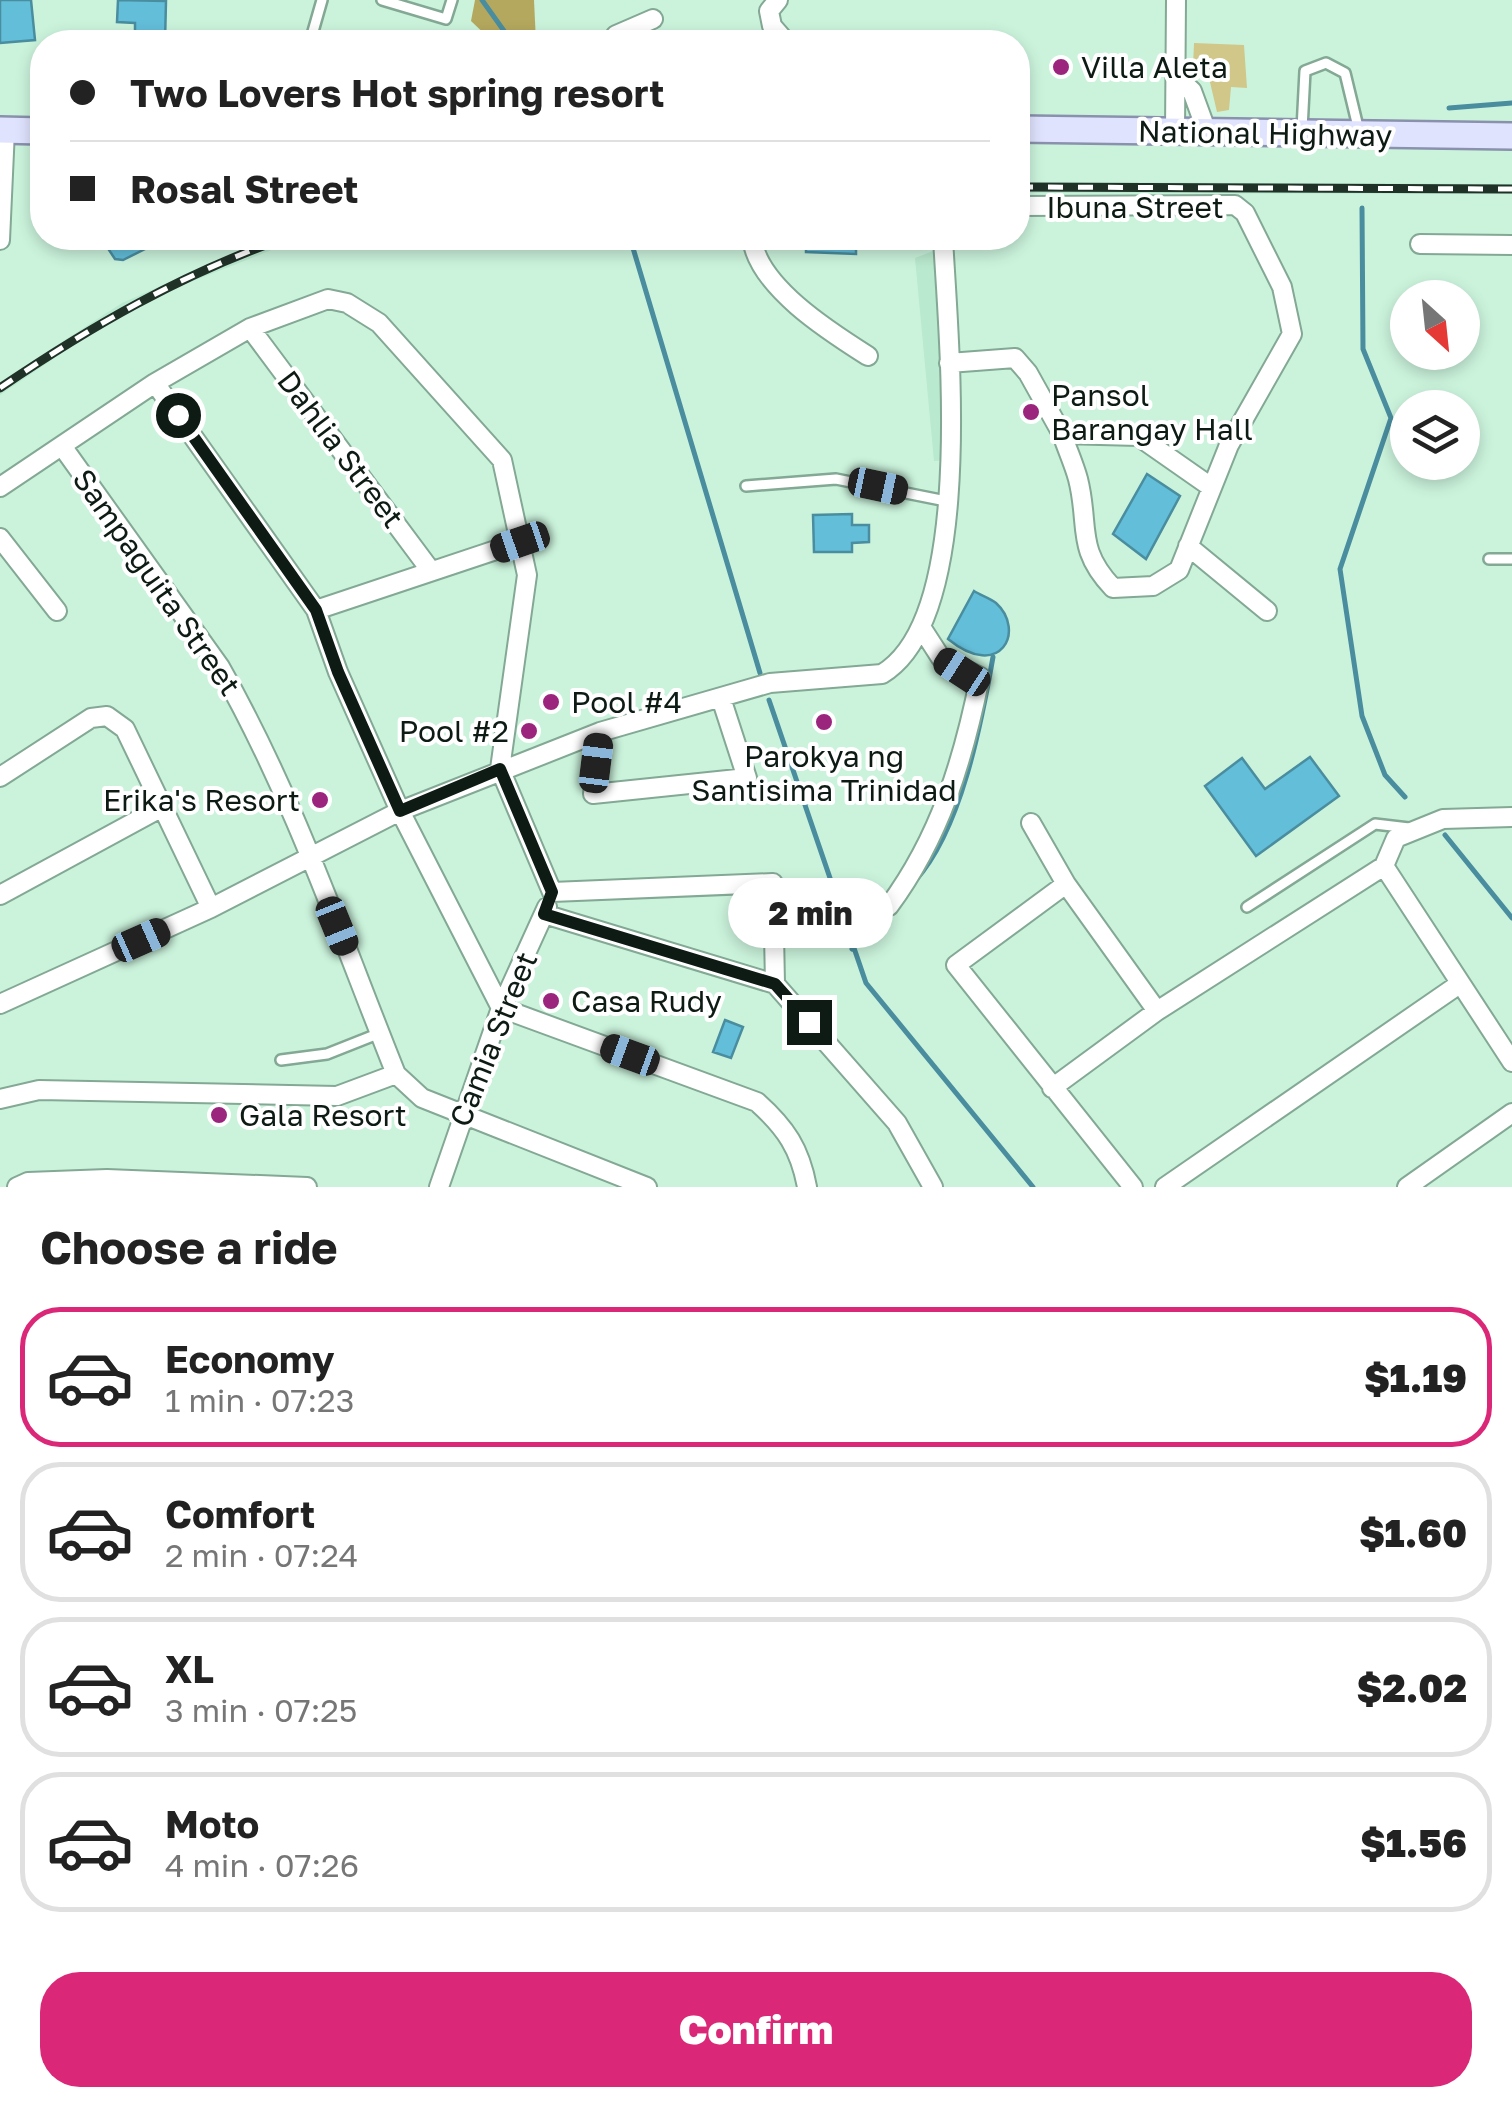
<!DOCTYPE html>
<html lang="en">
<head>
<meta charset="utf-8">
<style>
  body { margin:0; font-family:"Golos Text",sans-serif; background:#f6f6f6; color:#222; height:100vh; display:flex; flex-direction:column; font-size:38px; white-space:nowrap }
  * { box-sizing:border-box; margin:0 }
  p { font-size:32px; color:#767676 }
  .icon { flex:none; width:55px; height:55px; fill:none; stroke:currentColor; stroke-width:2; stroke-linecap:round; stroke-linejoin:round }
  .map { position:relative; height:1187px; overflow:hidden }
  .drawer { display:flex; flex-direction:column; background:#fff; flex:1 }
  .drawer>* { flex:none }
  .guide { position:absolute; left:30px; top:30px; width:1000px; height:220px; border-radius:40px; box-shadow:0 5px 15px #0003; display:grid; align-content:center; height:220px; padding:0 40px; background:#fff }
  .needle { width:65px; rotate:153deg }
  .controls { position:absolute; left:1390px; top:280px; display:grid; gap:20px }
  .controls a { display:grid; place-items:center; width:90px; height:90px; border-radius:50%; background:#fff; box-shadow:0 5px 15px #0003; font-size:50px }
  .end { position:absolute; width:45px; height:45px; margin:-22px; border:12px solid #0d1b14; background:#fff; box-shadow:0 0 0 5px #fff }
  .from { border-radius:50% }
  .bubble { position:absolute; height:70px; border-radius:35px; background:#fff; box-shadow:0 5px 15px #0003; font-size:32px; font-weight:800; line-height:70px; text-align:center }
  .car { position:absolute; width:30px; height:60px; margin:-30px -15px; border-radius:12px; box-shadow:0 0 8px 2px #0007; background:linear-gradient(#222 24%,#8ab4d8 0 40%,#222 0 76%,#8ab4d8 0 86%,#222 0) }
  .guide b { display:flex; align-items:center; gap:35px; height:95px; font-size:38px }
  .guide b+b { border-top:2px solid #e0e0e0 }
  .guide i { width:25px; height:25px; background:#222 }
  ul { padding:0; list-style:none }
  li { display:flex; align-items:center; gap:30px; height:140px; margin:0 20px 15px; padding:0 20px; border:5px solid #e0e0e0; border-radius:40px }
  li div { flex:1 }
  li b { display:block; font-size:38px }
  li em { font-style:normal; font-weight:800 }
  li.active { border-color:#db2777 }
  li>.icon { width:90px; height:90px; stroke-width:1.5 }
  h2 { padding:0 40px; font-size:45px; line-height:120px }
  .action { display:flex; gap:20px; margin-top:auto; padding:20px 40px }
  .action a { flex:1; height:115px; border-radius:40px; background:#db2777; color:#fff; font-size:40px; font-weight:800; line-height:115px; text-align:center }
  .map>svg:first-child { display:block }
  .built { fill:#b9e9ce }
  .green { fill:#d0c788 }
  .forest { fill:#b4a85e }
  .water { fill:#63beda; stroke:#498d9f; stroke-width:2.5 }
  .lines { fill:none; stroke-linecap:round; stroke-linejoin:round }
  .stream { stroke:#498d9f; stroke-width:5 }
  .service-casing { stroke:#83a894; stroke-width:14 }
  .minor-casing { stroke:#83a894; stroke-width:22 }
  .primary-casing { stroke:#8991ac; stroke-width:30 }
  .service { stroke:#fff; stroke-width:9 }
  .minor { stroke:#fff; stroke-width:18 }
  .primary { stroke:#e0e3fe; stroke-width:25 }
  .rail-casing { stroke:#203128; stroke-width:9 }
  .rail { stroke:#fff; stroke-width:5; stroke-dasharray:15; stroke-linecap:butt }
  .route { stroke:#0d1b14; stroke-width:12 }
  .poi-dot { fill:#9b247d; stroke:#fff; stroke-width:4 }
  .labels { text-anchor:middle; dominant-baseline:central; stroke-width:8; stroke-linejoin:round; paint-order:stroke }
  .poi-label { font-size:30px; fill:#0d1b14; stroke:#fff; text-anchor:start }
  .street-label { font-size:30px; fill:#0d1b14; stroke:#fff }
</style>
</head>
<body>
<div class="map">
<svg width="1512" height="1187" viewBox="0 0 1512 1187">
  <rect width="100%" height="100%" fill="#cbf3dc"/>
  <path class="built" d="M1018 182 1512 184V194L1018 193Z
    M270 238H302L165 292 90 334 0 395V382L122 303Z
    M933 251 948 460 934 461 915 258Z"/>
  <path class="green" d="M1194 43 1244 45 1247 88 1231 87 1229 110 1217 112 1209 78 1193 66Z"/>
  <path class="forest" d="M475 0H534L536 42H493L471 21Z"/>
  <path class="water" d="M0 0H31L35 40 0 43Z
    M118 0 166 1 165 42H135V23L117 22Z
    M122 238H162L163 240 123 260 115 259 109 250Z
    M806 238H856V254L806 252Z
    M1147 474 1180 496 1146 559 1113 534Z
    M852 514V525H869V542L852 543V552H814L813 515Z
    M974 591C980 595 990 598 996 603 1026 630 1001 682 948 639Z
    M1310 757 1339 796 1256 856 1205 786 1242 758 1265 789Z
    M725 1020 743 1027 731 1058 713 1052Z"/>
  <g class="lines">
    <path class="stream" d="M482 0 512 42
      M1449 108 1512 103
      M1362 208 1363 349 1391 418 1340 569 1362 716 1385 775 1405 797
      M630 238 760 673
      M769 700 866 983 1033 1187
      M1445 835 1512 918
      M915 881C961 830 981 725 993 657
      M852 949 887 912"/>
    <defs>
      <path id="service" d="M382 0 446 19 452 0
        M310 42 322 0
        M1302 129 1305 71 1326 63 1345 73 1359 131
        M746 486 836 479 946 501
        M1489 559H1512
        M1247 907 1375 824 1409 828
        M281 1060 327 1054 380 1033"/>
      <path id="minor" d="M778 0 769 11 772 26 786 42
        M611 42 616 35 653 19
        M1175 75 1192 91 1207 132
        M1175 131 1176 0
        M1018 206 1235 205 1245 213 1282 287 1292 334 1229 445 1179 570 1153 586 1113 588C1075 548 1090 526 1078 479 1074 464 1067 449 1062 434
        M752 238C757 286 830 332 868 356
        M0 240 5 130
        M1420 244 1512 245
        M250 328 431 571
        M949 363 1015 358 1028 373 1062 434 1138 436 1211 487
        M155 383 316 610 338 672 400 811 501 1008 757 1102C786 1128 800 1149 807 1187
        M62 446 220 667C293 795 341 937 396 1074L422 1098 647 1187
        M0 487 155 383 250 328 328 299 347 303 379 323 502 460 527 575 500 769 552 892
        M0 538 57 611
        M1188 546 1267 611
        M316 610 520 542
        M600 732 593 794 747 778 721 698
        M0 777 91 718 107 716 125 729 211 908 400 811 600 732 770 683 882 674C977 617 948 336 943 238
        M1031 823 1066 884 1157 1011
        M1384 866 1512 1062
        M1066 884 956 965 1133 1187
        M552 892 773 883 775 984
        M0 895 164 806
        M889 906C940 837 963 761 980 677L941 658 921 627
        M544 914 775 984 897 1123 933 1187
        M0 1004 211 908
        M1052 1088 1157 1011 1384 866 1396 838 1443 819 1512 817
        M0 1099 39 1090 337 1096 396 1074
        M17 1187 28 1182 107 1179 307 1187
        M439 1187 501 1008 547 907
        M1165 1187 1458 985
        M1407 1187 1512 1113"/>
      <path id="primary" d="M1018 129 1512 136
        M0 130 42 131"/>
    </defs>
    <use href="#service" class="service-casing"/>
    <use href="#minor" class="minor-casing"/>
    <use href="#primary" class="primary-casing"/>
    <use href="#service" class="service"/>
    <use href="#minor" class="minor"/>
    <use href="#primary" class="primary"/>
    <defs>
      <path id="rail" d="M1018 187 1512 189
        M0 388C90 327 181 274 285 238"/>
    </defs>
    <use href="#rail" class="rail-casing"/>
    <use href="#rail" class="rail"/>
  </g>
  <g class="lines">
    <path class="route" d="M178 415 316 610 338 672 400 811 500 769 552 892 544 914 775 984 809 1022"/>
  </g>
  <g class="poi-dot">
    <circle cx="1061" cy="67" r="10"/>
    <circle cx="1031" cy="412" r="10"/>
    <circle cx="551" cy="702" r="10"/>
    <circle cx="824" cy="722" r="10"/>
    <circle cx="529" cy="731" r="10"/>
    <circle cx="320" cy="800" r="10"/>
    <circle cx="551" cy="1001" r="10"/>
    <circle cx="219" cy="1115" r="10"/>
  </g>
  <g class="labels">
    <g class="poi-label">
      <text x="1081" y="67">Villa Aleta</text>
      <text x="1051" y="395">Pansol<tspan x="1051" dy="34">Barangay Hall</tspan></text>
      <text x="571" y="702">Pool #4</text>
      <text x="509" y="731" text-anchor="end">Pool #2</text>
      <text x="824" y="756" text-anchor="middle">Parokya ng<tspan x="824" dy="34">Santisima Trinidad</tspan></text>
      <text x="300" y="800" text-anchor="end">Erika's Resort</text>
      <text x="571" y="1001">Casa Rudy</text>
      <text x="239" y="1115">Gala Resort</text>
    </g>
    <g class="street-label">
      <text transform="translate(1265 133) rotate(1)">National Highway</text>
      <text x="1135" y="207">Ibuna Street</text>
      <text transform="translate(341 449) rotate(53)">Dahlia Street</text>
      <text transform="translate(157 582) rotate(55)">Sampaguita Street</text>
      <text transform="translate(493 1039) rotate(-68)">Camia Street</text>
    </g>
  </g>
</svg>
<div class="controls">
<a><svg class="needle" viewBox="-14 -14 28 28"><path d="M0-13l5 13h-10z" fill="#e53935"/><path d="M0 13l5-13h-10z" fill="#767676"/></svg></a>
<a><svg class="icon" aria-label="layers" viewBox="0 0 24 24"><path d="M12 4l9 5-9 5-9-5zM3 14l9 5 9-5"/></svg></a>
</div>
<i class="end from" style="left:178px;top:415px"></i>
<i class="end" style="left:809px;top:1022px"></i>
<div class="bubble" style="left:728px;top:878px;width:165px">2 min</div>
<i class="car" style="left:878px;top:486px;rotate:102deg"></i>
<i class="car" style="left:520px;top:542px;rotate:251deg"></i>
<i class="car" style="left:962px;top:672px;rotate:303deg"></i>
<i class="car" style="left:596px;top:763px;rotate:7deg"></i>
<i class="car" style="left:337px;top:926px;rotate:158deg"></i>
<i class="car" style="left:141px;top:940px;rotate:66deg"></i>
<i class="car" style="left:630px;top:1055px;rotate:290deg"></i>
<div class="guide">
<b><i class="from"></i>Two Lovers Hot spring resort</b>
<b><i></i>Rosal Street</b>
</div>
</div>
<section class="drawer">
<h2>Choose a ride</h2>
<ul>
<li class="active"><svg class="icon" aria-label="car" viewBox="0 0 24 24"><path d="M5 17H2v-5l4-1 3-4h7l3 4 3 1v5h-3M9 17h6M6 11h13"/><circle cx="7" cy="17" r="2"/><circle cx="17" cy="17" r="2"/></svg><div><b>Economy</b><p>1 min · 07:23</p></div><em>$1.19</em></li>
<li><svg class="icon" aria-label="car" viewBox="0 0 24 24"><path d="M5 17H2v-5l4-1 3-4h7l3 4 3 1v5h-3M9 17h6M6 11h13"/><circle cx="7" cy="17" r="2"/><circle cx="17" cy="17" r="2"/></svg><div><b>Comfort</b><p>2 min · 07:24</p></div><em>$1.60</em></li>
<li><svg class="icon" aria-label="car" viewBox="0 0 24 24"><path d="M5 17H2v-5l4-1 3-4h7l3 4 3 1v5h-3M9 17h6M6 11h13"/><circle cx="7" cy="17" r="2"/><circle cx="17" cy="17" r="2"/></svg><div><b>XL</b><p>3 min · 07:25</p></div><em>$2.02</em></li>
<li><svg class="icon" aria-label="car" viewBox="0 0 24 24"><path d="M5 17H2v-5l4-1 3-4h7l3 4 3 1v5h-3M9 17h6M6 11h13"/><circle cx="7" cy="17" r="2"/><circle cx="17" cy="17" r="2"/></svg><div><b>Moto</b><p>4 min · 07:26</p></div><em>$1.56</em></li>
</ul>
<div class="action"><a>Confirm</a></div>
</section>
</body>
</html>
